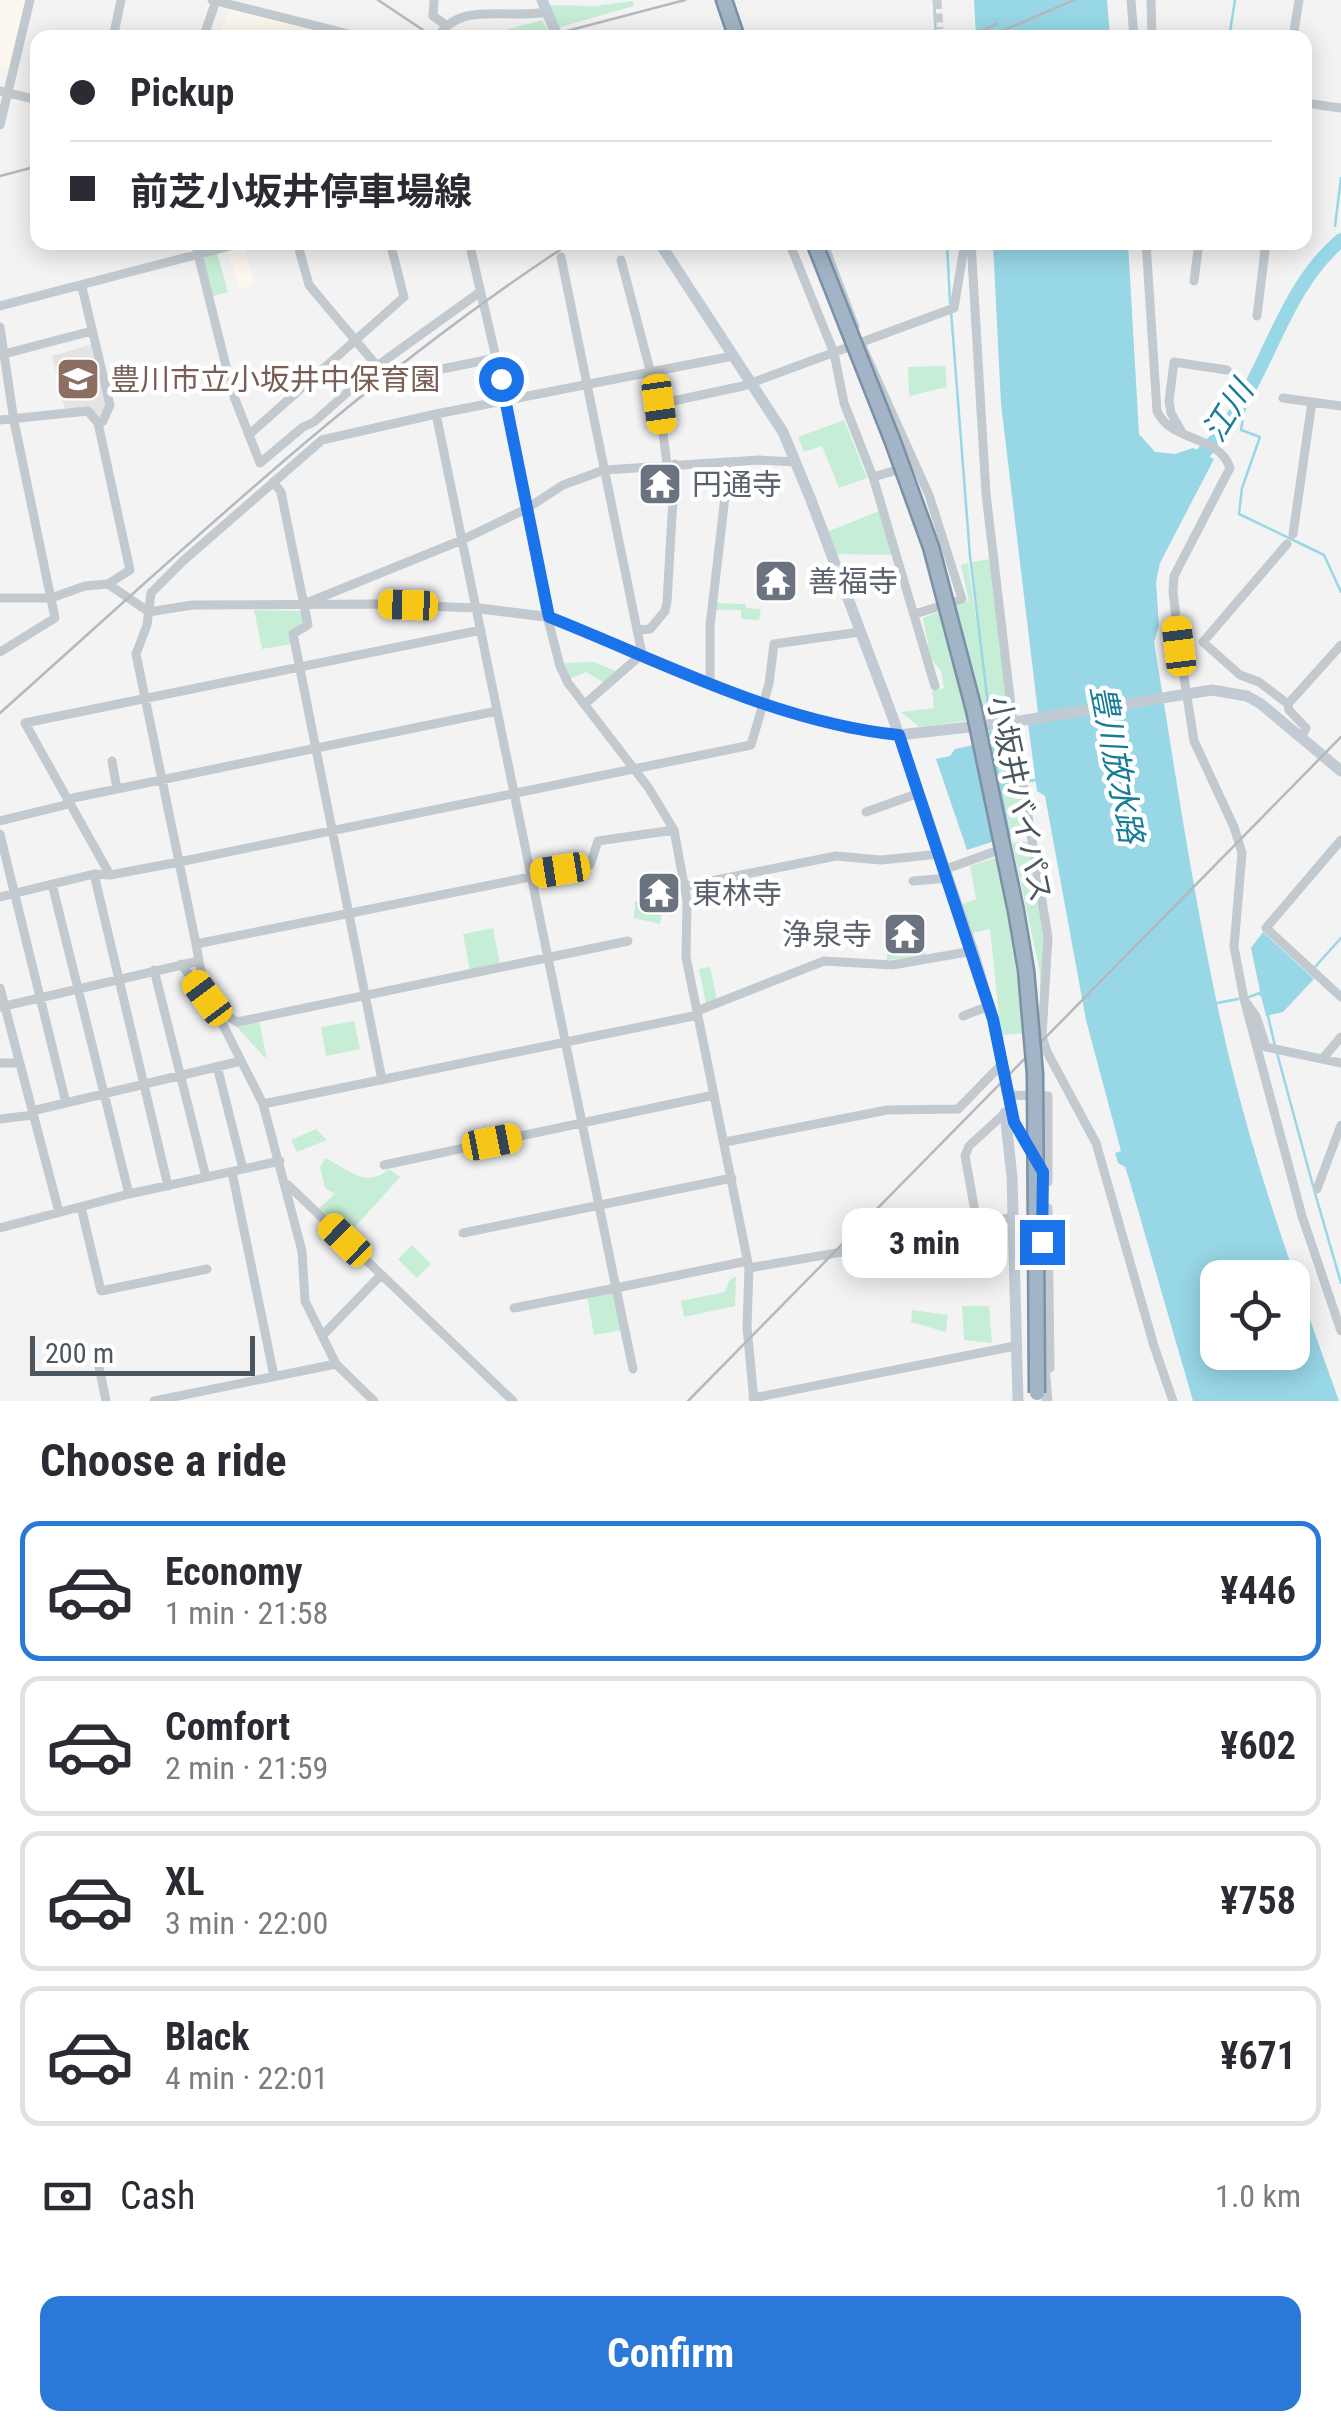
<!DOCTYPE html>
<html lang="en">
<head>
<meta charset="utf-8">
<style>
  body { margin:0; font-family:"Roboto Condensed","Noto Sans JP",sans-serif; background:#f7f7f7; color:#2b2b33; height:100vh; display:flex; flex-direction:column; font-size:38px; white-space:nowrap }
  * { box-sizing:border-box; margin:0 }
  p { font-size:32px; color:#7c7c81 }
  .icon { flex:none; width:55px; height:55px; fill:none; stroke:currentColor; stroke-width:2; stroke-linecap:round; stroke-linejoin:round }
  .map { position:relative; height:1401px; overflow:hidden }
  .drawer { display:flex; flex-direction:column; background:#fff; flex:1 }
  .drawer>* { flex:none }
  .guide { position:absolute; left:30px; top:30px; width:1282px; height:220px; border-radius:20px; box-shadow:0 5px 25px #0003; display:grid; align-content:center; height:220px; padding:0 40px; background:#fff }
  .fabs { position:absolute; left:1200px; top:1260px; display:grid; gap:20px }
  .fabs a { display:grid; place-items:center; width:110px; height:110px; border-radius:20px; background:#fff; box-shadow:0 5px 25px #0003; font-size:50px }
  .scale { position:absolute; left:30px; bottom:25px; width:225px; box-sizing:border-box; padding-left:10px; border:5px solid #4b565f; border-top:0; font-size:28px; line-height:35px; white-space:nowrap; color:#4b565f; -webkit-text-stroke:8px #fff; paint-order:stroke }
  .end { position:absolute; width:45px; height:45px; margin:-22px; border:12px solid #1a73e8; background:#fff; box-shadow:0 0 0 5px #fff }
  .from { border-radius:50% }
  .bubble { position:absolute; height:70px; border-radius:20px; background:#fff; box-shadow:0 5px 25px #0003; font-size:32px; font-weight:700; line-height:70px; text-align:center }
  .car { position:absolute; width:30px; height:60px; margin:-30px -15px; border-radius:12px; box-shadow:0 0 8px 2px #0007; background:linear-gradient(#f5c518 24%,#345 0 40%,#f5c518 0 76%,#345 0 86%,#f5c518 0) }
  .guide b { display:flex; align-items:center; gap:35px; height:95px; font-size:38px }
  .guide b+b { border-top:2px solid #e1e1e2 }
  .guide i { width:25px; height:25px; background:#2b2b33 }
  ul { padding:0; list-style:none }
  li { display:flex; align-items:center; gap:30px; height:140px; margin:0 20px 15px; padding:0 20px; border:5px solid #e1e1e2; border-radius:20px }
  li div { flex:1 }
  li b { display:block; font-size:38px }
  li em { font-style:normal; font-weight:700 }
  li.on { border-color:#2a78d7 }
  li>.icon { width:90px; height:90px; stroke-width:1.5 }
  h2 { padding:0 40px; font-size:45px; line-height:120px }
  .pay { display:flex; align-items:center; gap:25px; height:110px; padding:0 40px; font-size:38px }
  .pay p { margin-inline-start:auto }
  .button { display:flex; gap:20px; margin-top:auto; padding:20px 40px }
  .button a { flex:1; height:115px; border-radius:20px; background:#2a78d7; color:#fff; font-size:40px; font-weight:700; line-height:115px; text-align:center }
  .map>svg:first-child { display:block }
  .commercial { fill:#fcf8ef }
  .education { fill:#e5e4e4 }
  .green { fill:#c6edd5 }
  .water { fill:#97d7e6; fill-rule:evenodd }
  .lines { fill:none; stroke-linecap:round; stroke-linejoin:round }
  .stream { stroke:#97d7e6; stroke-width:2.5 }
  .river { stroke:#97d7e6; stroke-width:14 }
  .minor-tunnel { stroke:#caccce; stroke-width:9; stroke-dasharray:9 4.5; stroke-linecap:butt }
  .trunk-casing { stroke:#7a91a8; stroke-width:19 }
  .minor { stroke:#c2cad0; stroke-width:9 }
  .tertiary { stroke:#c2cad0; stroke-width:10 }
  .secondary { stroke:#c2cbd4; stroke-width:11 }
  .trunk { stroke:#a2b4c5; stroke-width:14 }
  .rail { stroke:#b5b8bc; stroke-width:2.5 }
  .trunk-bridge-casing { stroke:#7a91a8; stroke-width:19; stroke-linecap:butt }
  .trunk-bridge { stroke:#a2b4c5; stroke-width:14 }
  .route { stroke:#1a73e8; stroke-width:12 }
  .labels { text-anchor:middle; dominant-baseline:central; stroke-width:9; stroke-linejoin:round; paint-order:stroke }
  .education-label { font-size:30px; fill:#785e54; stroke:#fff; text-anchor:start }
  .worship-label { font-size:30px; fill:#5b616d; stroke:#fff; text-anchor:start }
  .street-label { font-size:30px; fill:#4b565f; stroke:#fff }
  .water-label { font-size:32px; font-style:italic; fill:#177d96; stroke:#fff }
</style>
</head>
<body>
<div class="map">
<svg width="1341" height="1401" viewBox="0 0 1341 1401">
  <rect width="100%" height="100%" fill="#f4f3f3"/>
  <path class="commercial" d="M0 0H27L11 70 0 68Z
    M230 9 310 29 306 37 217 38Z
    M244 246 254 284 239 289 228 250Z"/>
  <path class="education" d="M93 344 107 404 102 417 96 418 91 407 65 410 52 356Z"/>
  <path class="green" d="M633 1 634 6 557 28 548 5 596 6Z
    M542 20 549 32 529 37H479Z
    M217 253 228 292 210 297 200 258Z
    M945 366 947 387 909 396 908 367Z
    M844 420 867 478 839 488 822 446 804 452 798 437Z
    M879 511 894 555 835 554 827 532Z
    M990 559 1009 715 919 727 901 712 934 708 932 691 944 688 941 671 931 659 923 618 969 601 961 565 968 563 989 710 972 562Z
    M716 603 746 604V608L761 609 759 620 741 619V610H715Z
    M254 610 303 611 304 627 293 644 262 649Z
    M594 662 618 672 605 683 586 672 569 679 561 663Z
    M1011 733 1027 836 1012 838 1002 790 1008 784 1000 777 995 747 987 748 985 735Z
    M1029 841 1045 943 1040 1013V972L1012 843Z
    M998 857 1026 1033 1001 1035 990 929 971 933 962 904 976 899 970 866Z
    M635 901 663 906 660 924 634 918Z
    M493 928 500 965 470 971 463 934Z
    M903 941 904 945 924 942 925 956 887 960V944Z
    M710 967 717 1000 706 1004 699 969Z
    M259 1020 267 1060 233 1023Z
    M354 1021 360 1049 326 1056 321 1027Z
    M316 1129 327 1140 297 1152 291 1140Z
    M325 1158C347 1168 366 1190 389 1169L400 1177 346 1237 317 1210 335 1194 325 1188 320 1167Z
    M412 1245 431 1264 417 1278 398 1259Z
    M736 1276 735 1306 684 1317 681 1301 725 1292 729 1281Z
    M615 1290 623 1330 594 1335 587 1296Z
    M962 1306H989L992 1343 964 1340Z
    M912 1310 948 1315 946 1332 911 1322Z"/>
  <path class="water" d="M974 0H1107L1110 37H976Z
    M993 243H1128L1139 434 1155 452 1175 454 1193 448 1214 459 1160 563 1156 582 1159 626 1154 642C1177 782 1197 923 1230 1061 1258 1176 1299 1289 1339 1401H1193L1129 1179 1125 1167 1118 1163 1115 1153 1121 1151 1086 1020 1045 796 1037 791 1028 723 1039 721 1001 404ZM1218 1278H1292V1352H1218Z
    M973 745 975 749 995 747 1000 777 1008 784 1002 790 1011 836 967 850 936 759 950 756 955 749Z
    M1263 932 1314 979 1283 1012 1266 1016 1261 996 1255 994 1260 991 1251 948Z"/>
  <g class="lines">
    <path class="stream" d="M934 0 936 38
      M1229 38 1235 0
      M1335 226 1341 178
      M947 242 950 303
      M951 311 970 556 990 721
      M1248 388 1241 430 1260 437 1242 488 1239 514 1324 555 1341 592
      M990 729 992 747
      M1008 785 1035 780
      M1315 967 1341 938
      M1249 997 1257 994
      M1217 1003 1238 999
      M1268 1016 1275 1046
      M1277 1053 1313 1186
      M1315 1193 1341 1283"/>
    <path class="river" d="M1190 464C1264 409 1270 300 1341 240"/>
    <path class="minor-tunnel" d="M937 0 939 29"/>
    <defs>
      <path id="trunk" d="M724 0 737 38"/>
    </defs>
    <use href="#trunk" class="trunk-casing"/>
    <path class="minor" d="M212 0 365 38
      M434 0 433 16 443 23
      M1131 0 1134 38
      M1151 0 1152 38
      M113 38 121 0
      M203 38 216 1
      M437 38C460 0 503 20 547 12
      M1293 38 1299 0
      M0 91 38 100
      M1305 103 1341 108
      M0 125 30 0
      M195 242 233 394 260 463 303 427 314 422 377 366 480 292
      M297 242 309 285 377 366
      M469 242 506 400 545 608 560 666 568 683 648 787 674 830 687 901 686 957 749 1268 747 1327 754 1401
      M789 242 834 353 844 403 873 477 935 686
      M823 242 855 327
      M971 242 986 494 1014 731 1048 937 1042 1036 1047 1052 1096 1143 1154 1346 1173 1401
      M1146 242 1157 411C1171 443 1219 434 1230 468L1174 576 1173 591 1179 646 1194 741 1234 827 1242 853 1234 947 1244 999 1302 1216 1341 1331
      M561 257 642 654 585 704
      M621 260 659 404 667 464
      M1194 281 1199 242
      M0 306 245 242
      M1257 316 1266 242
      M0 327 14 421 55 618 0 652
      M862 346 929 495 962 599 915 614
      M4 354 92 331
      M388 380 496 358
      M1283 398 1341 406
      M659 404 743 386 954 308 965 242
      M436 414 616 1288 514 1308
      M0 420 88 411 98 423
      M251 433 404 297 390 242
      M1183 434 1171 413 1169 401 1174 362 1227 370
      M873 477 897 470
      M273 482 281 492 308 625 293 634 382 1080
      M1293 534 1312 402
      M1287 544 1203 642 1240 675 1259 682 1288 704
      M108 584 149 612 192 605 374 604 476 608
      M0 598H51L85 586 108 584 130 570 98 423 103 421 110 405 82 287
      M304 604 462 540 526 509 563 485 604 470 759 460 796 462
      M637 630 650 629 665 611 667 602 675 464
      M710 682V626L729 462
      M764 705 848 729 899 735
      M1301 738 1306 728 1289 710 1288 704 1341 645
      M112 761 117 789
      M866 812 919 793
      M0 821 65 805 73 798 497 711
      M0 834 66 1103
      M1341 840 1266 928 1341 997
      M946 869 996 851
      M94 874 168 1186
      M110 875 25 723 481 630
      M913 881 949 878
      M52 884 129 1194
      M686 886 836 856 881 860 940 854
      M0 897 94 874 110 875 179 862 751 745 769 684 774 644 860 632
      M196 944 136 654 147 625 151 593 183 561 322 440 436 414 733 356
      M199 961 206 995
      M181 964 215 1009 263 1104 302 1251 305 1301 336 1364 374 1401
      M154 970 206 1177
      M0 988 59 1212
      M1246 1002 1256 1016 1266 1047 1341 1063
      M0 1007 199 961 196 944 590 865 598 841 674 830
      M217 1009 237 1022 628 941
      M697 1011 824 961 892 965 973 951
      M963 1016 989 1006
      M1324 1057 1341 1037
      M0 1063H19
      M217 1066 243 1169
      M1008 1095 1048 1096V1182
      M263 1104 698 1015
      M32 1111 241 1061
      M0 1119 33 1115
      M725 1142 887 1110 958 1109 1002 1064
      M384 1165 714 1095
      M232 1172 274 1376
      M288 1185 513 1401
      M1317 1189 1341 1125
      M81 1207 101 1291 207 1269
      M977 1222 965 1156 969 1146 1005 1113
      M0 1228 129 1194 280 1161
      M463 1233 732 1178
      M749 1268 854 1250 1013 1217
      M322 1336 381 1275
      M97 1357 106 1401
      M1044 1368H1050L1048 1208
      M633 1369 616 1288 747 1261
      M753 1398 1015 1346
      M154 1401 336 1364"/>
    <path class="tertiary" d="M476 608 549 617 764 705"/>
    <path class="secondary" d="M542 0 558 38
      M659 242 783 432 811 500 893 718 973 951 993 1019 1014 1123 1043 1172 1042 1217
      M899 735 1013 722 1212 690 1247 696 1261 704 1341 771
      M1005 1113 1012 1177 1018 1401
      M1043 1355 1047 1401"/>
    <use href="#trunk" class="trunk"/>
    <path class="rail" d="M378 0 435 38
      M540 38 685 0
      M965 38 997 24
      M986 38 1074 0
      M0 176 38 166
      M0 713C184 549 364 377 572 242
      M688 1401 1341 737"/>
    <defs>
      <path id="trunk-bridge" d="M814 242 893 442 931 547 974 710 1016 911 1026 970 1035 1074 1037 1393"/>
    </defs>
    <use href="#trunk-bridge" class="trunk-bridge-casing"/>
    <use href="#trunk-bridge" class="trunk-bridge"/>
  </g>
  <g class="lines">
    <path class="route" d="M501 379 549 617C663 662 775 722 899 735L993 1019 1014 1122 1043 1172 1042 1242"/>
  </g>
  <defs>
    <symbol id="school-square" viewBox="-11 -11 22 22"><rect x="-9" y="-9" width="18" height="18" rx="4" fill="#8d6e63" stroke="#fff"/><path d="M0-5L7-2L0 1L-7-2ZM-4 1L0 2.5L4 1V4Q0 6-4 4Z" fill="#fff"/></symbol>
    <symbol id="temple-square" viewBox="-11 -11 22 22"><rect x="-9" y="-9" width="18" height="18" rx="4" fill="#6b7280" stroke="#fff"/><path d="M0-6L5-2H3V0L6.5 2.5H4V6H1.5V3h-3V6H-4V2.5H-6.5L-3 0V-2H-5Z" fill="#fff"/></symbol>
  </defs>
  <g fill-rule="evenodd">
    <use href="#school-square" x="53" y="354" width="50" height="50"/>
    <use href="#temple-square" x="635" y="459" width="50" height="50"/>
    <use href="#temple-square" x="751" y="556" width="50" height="50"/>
    <use href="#temple-square" x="634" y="868" width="50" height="50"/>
    <use href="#temple-square" x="880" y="909" width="50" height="50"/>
  </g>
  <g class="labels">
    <g class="education-label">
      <text x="110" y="379">豊川市立小坂井中保育園</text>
    </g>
    <g class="worship-label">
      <text x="692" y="484">円通寺</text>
      <text x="808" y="581">善福寺</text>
      <text x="692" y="893">東林寺</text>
      <text x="872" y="934" text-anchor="end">浄泉寺</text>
    </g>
    <g class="street-label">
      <text transform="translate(1020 799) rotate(78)">小坂井バイパス</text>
    </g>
    <g class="water-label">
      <text transform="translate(1228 411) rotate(-58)">江川</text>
      <text transform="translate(1117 764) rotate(79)">豊川放水路</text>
    </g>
  </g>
</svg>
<div class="fabs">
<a><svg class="icon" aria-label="locate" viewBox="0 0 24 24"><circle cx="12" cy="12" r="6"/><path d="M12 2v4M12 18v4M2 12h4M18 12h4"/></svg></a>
</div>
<div class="scale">200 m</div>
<i class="end from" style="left:501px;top:379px"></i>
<i class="end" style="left:1042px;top:1242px"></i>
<div class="bubble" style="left:842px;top:1208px;width:165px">3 min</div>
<i class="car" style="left:659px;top:404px;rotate:172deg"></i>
<i class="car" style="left:408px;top:605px;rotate:272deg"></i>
<i class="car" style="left:1179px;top:646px;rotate:353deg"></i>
<i class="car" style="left:560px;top:870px;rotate:261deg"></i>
<i class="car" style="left:207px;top:998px;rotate:323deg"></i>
<i class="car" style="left:492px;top:1142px;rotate:79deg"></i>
<i class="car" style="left:345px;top:1240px;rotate:314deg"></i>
<div class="guide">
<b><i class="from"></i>Pickup</b>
<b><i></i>前芝小坂井停車場線</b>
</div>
</div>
<section class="drawer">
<h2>Choose a ride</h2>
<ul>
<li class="on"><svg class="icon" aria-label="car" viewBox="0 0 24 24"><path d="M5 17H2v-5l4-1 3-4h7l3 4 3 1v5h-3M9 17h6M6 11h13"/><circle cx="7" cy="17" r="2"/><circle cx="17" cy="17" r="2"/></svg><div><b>Economy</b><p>1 min · 21:58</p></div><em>¥446</em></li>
<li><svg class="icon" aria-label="car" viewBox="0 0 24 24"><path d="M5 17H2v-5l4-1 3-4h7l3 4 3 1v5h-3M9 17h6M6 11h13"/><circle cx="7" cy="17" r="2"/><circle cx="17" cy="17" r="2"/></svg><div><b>Comfort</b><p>2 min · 21:59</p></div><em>¥602</em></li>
<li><svg class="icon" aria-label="car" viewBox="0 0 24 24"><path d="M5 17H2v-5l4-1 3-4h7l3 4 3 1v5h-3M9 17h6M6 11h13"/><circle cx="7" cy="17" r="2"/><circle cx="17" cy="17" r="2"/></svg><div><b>XL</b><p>3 min · 22:00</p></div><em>¥758</em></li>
<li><svg class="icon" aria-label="car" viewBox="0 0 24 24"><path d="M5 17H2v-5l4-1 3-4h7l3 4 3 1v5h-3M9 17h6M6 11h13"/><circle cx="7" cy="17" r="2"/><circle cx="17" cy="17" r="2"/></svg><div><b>Black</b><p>4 min · 22:01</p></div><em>¥671</em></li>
</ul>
<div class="pay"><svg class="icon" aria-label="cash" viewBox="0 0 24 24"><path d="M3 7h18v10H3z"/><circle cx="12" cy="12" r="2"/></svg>Cash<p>1.0 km</p></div>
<div class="button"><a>Confirm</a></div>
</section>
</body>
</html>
